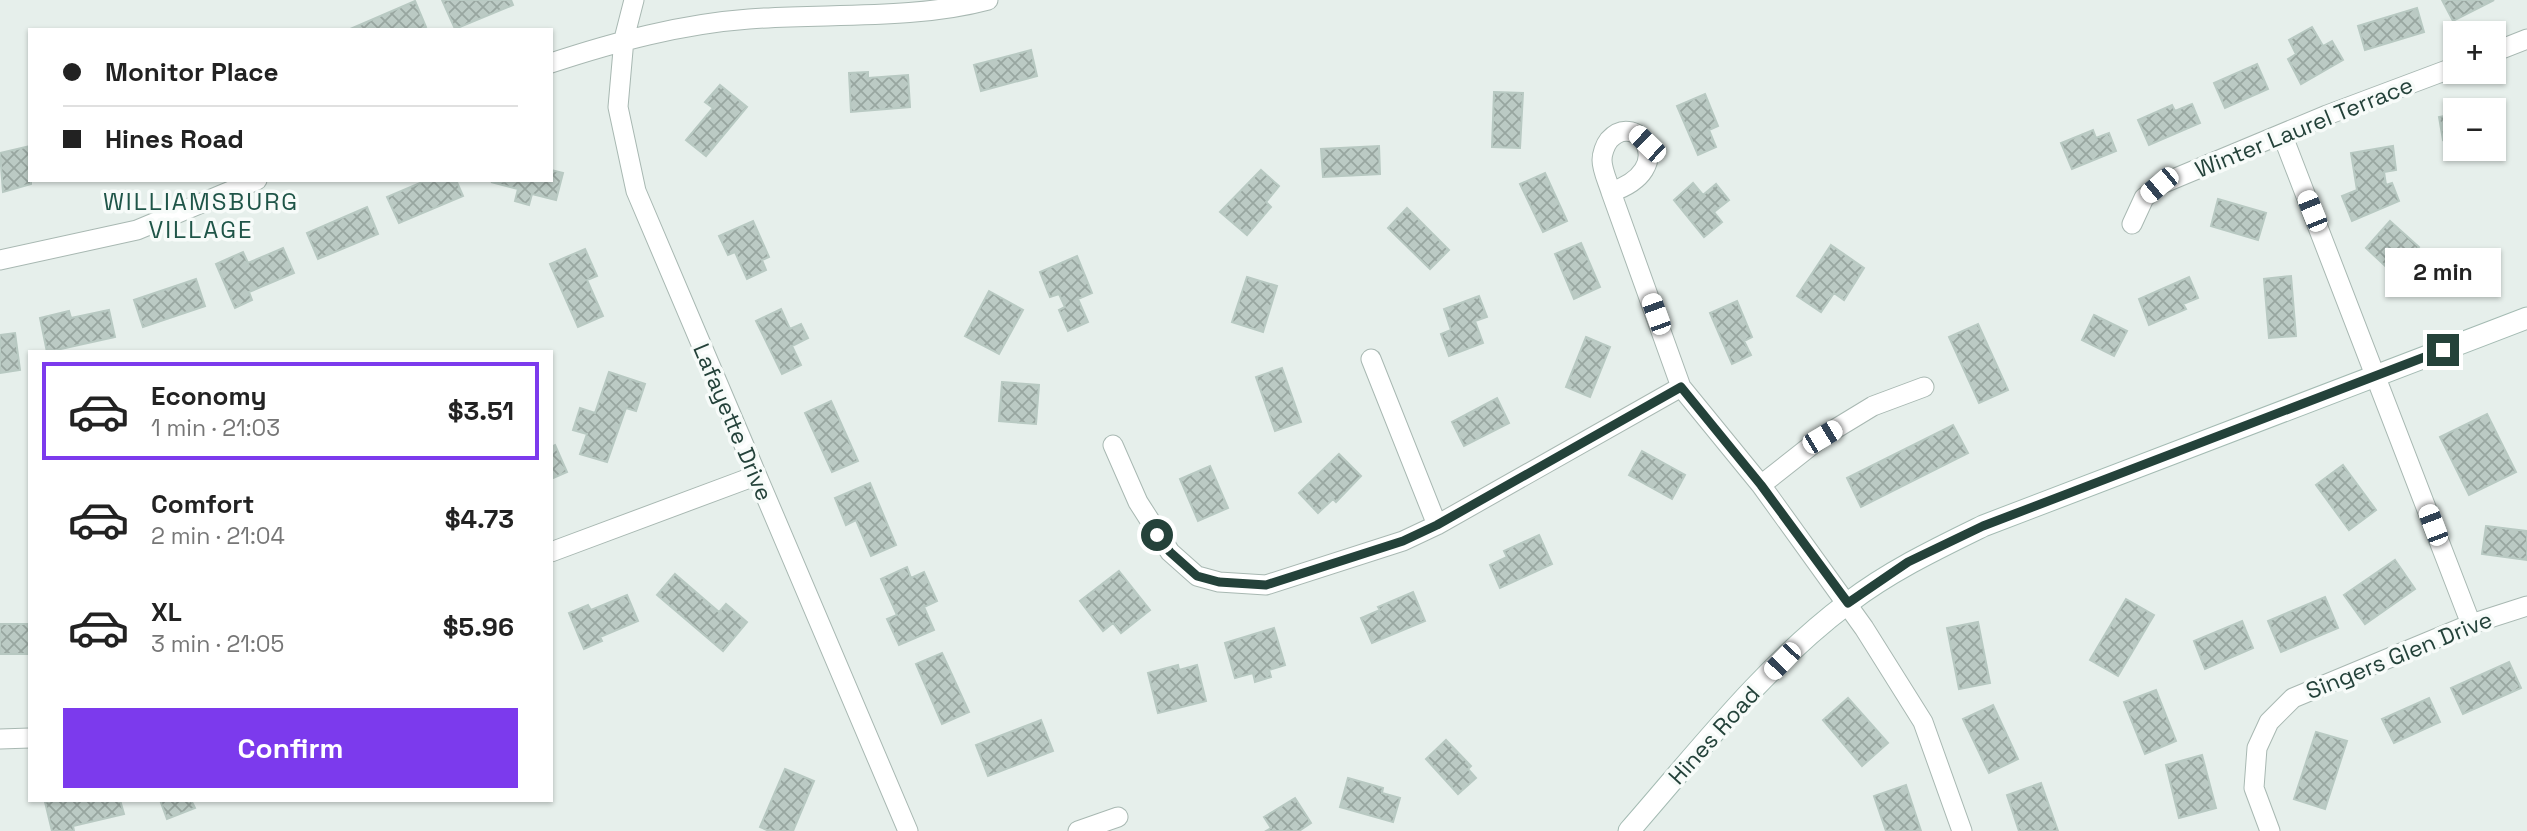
<!DOCTYPE html>
<html lang="en">
<head>
<meta charset="utf-8">
<style>
  body { margin:0; font-family:"Space Grotesk",sans-serif; background:#f2f2f2; color:#222; height:100vh; display:flex; flex-direction:column; font-size:26px; white-space:nowrap }
  * { box-sizing:border-box; margin:0 }
  p { font-size:23px; color:#767676 }
  .icon { flex:none; width:38px; height:38px; fill:none; stroke:currentColor; stroke-width:2; stroke-linecap:round; stroke-linejoin:round }
  .map { position:relative; flex:1; overflow:hidden }
  .details { position:absolute; left:28px; top:350px; width:525px; height:452px; display:flex; flex-direction:column; background:#fff; border-radius:0px; box-shadow:0 2px 5px #0004 }
  .details>* { flex:none }
  .guide { position:absolute; left:28px; top:28px; width:525px; height:154px; border-radius:0px; box-shadow:0 2px 5px #0004; display:grid; align-content:center; height:154px; padding:0 35px; background:#fff }
  .fabs { position:absolute; left:2443px; top:21px; display:grid; gap:14px }
  .fabs a { display:grid; place-items:center; width:63px; height:63px; border-radius:0px; background:#fff; box-shadow:0 2px 5px #0004; font-size:35px }
  .end { position:absolute; width:32px; height:32px; margin:-16px; border:9px solid #24423a; background:#fff; box-shadow:0 0 0 4px #fff }
  .from { border-radius:50% }
  .bubble { position:absolute; height:49px; border-radius:0px; background:#fff; box-shadow:0 2px 5px #0004; font-size:23px; font-weight:700; line-height:49px; text-align:center }
  .car { position:absolute; width:21px; height:42px; margin:-21px -10px; border-radius:9px; box-shadow:0 0 5px 2px #0007; background:linear-gradient(#fff 24%,#345 0 40%,#fff 0 76%,#345 0 86%,#fff 0) }
  .guide b { display:flex; align-items:center; gap:24px; height:66px; font-size:26px }
  .guide b+b { border-top:2px solid #e0e0e0 }
  .guide i { width:18px; height:18px; background:#222 }
  ul { padding:12px 0 0; list-style:none }
  li { display:flex; align-items:center; gap:21px; height:98px; margin:0 14px 10px; padding:0 21px; border:4px solid transparent; border-radius:0px }
  li div { flex:1 }
  li b { display:block; font-size:26px }
  li em { font-style:normal; font-weight:700 }
  li.current { border-color:#7c3aed }
  li>.icon { width:63px; height:63px; stroke-width:1.5 }
  .cta { display:flex; gap:14px; margin-top:auto; padding:14px 35px }
  .cta a { flex:1; height:80px; border-radius:0px; background:#7c3aed; color:#fff; font-size:28px; font-weight:700; line-height:80px; text-align:center }
  .map>svg:first-child { display:block }
  .building { fill:url(#building-cross-hatch); stroke:#b8c9c2; stroke-width:2 }
  .lines { fill:none; stroke-linecap:round; stroke-linejoin:round }
  .street-casing { stroke:#a8b8b2; stroke-width:21 }
  .secondary-casing { stroke:#a4bbb3; stroke-width:23 }
  .street { stroke:#fff; stroke-width:19 }
  .secondary { stroke:#fff; stroke-width:21 }
  .route { stroke:#24423a; stroke-width:9 }
  .labels { text-anchor:middle; dominant-baseline:central; stroke-width:7; stroke-linejoin:round; paint-order:stroke }
  .street-label { font-size:23px; fill:#24423a; stroke:#f7fbf9 }
  .neighbourhood-label { font-size:24px; letter-spacing:2px; fill:#1f5548; stroke:#f7fbf9 }
</style>
</head>
<body>
<div class="map">
<svg width="2527" height="831" viewBox="0 0 2527 831">
  <defs>
    <pattern id="building-cross-hatch" width="8" height="8" patternUnits="userSpaceOnUse" patternTransform="scale(1.75)"><rect width="8" height="8" fill="#bbcac4"/><path d="M0 0l8 8M0 8l8-8" fill="none" stroke="#98a6a0"/></pattern>
  </defs>
  <rect width="100%" height="100%" fill="#e6efeb"/>
  <path class="building" d="M442 0H511L513 5 455 29Z
    M2442 0H2494L2453 21Z
    M415 1 426 27 420 30H348Z
    M2417 8 2424 32 2365 50 2358 26Z
    M2312 27 2323 46 2332 41 2343 60 2301 84 2288 59 2296 54 2289 40Z
    M1031 50 1037 76 981 91 974 65Z
    M2257 64 2268 89 2225 108 2214 83Z
    M868 72V78L908 75 910 107 851 112 849 73Z
    M720 85 747 107 706 156 686 140 713 108 705 102Z
    M1494 92 1523 93 1520 148 1492 147Z
    M1705 94 1718 126 1709 130 1716 147 1698 155 1677 106Z
    M2192 104 2200 123 2149 145 2138 120 2172 105 2175 111Z
    M2455 114V138L2443 140 2439 117Z
    M2093 130 2096 138 2109 133 2116 151 2072 169 2061 143Z
    M30 146 31 184 3 192 0 153Z
    M1379 146 1380 174 1323 177 1321 149Z
    M2393 146 2396 170 2384 172 2386 185 2392 183 2399 201 2352 221 2342 196 2357 190 2351 153Z
    M551 170 563 173 556 200 532 194 529 205 515 201 518 189 491 182 551 180Z
    M1261 170 1279 186 1266 202 1271 207 1247 235 1220 212Z
    M1545 173 1567 221 1543 232 1520 184Z
    M427 180H456L463 196 399 223 387 197Z
    M1693 183 1703 195 1716 184 1729 200 1714 212 1722 222 1704 237 1674 200Z
    M2218 199 2266 213 2258 240 2211 226Z
    M367 207 378 234 318 259 307 233Z
    M1407 208 1449 250 1430 269 1388 228Z
    M753 221 769 257 762 260 766 270 747 279 735 252 728 255 719 236Z
    M2390 221 2419 247 2410 257 2426 271 2410 289 2366 248Z
    M1581 243 1600 287 1574 299 1555 254Z
    M1831 245 1864 268 1844 300 1834 293 1821 312 1797 296Z
    M283 248 294 273 249 292 252 300 235 308 216 264 243 252 248 263Z
    M585 249 597 276 587 280 603 316 578 327 550 264Z
    M1077 256 1092 293 1078 299 1088 322 1068 331 1059 310 1065 307 1059 294 1050 297 1040 272Z
    M2291 276 2296 336 2269 338 2264 279Z
    M1247 277 1277 286 1263 332 1232 322Z
    M2189 277 2198 298 2183 304 2186 309 2149 325 2139 299Z
    M196 279 205 306 143 327 134 300Z
    M989 291 1023 310 999 354 965 336Z
    M1479 296 1487 317 1475 321 1483 343 1449 356 1441 334 1451 330 1444 309Z
    M1737 301 1752 337 1744 341 1751 355 1732 364 1710 313Z
    M781 309 790 329 801 324 808 338 792 346 801 365 782 374 756 321Z
    M109 310 115 337 47 352 40 318 69 311 71 318Z
    M2094 315 2127 331 2114 356 2082 340Z
    M1978 324 2008 390 1979 403 1949 337Z
    M15 333 20 370 0 373V335Z
    M1586 337 1610 347 1590 397 1566 387Z
    M1282 368 1301 422 1275 431 1256 377Z
    M609 372 645 384 636 411 626 408 607 462 580 454 587 434 573 430 580 408 595 413Z
    M1002 382 1039 385 1036 424 999 421Z
    M1497 398 1509 423 1464 446 1452 422Z
    M831 401 858 461 832 472 805 413Z
    M2487 414 2516 472 2469 495 2440 437Z
    M1953 425 1968 453 1861 507 1847 478Z
    M555 445 567 472 551 479V447Z
    M1642 451 1685 475 1672 499 1629 475Z
    M1339 454 1361 476 1336 502 1333 499 1318 513 1299 493Z
    M2343 465 2376 510 2349 530 2316 485Z
    M1210 466 1228 508 1198 521 1180 479Z
    M870 483 896 545 871 556 856 520 846 525 835 498Z
    M2486 526 2527 531V560L2482 554Z
    M1539 535 1552 564 1500 588 1490 565 1507 557 1504 551Z
    M2395 560 2415 589 2365 624 2344 595Z
    M907 567 911 578 924 572 937 601 924 607 934 630 899 645 887 619 897 615 881 579Z
    M1119 571 1150 610 1121 633 1113 623 1103 631 1080 601Z
    M675 574 719 612 726 604 747 622 723 651 657 595Z
    M1413 592 1425 621 1372 643 1361 618 1380 610 1378 607Z
    M627 595 638 621 600 637 602 641 584 649 569 613 588 605 591 610Z
    M2325 597 2338 628 2281 652 2268 621Z
    M2126 599 2154 615 2118 676 2090 660Z
    M2242 621 2253 648 2205 669 2194 641Z
    M1978 622 1990 683 1959 689 1947 628Z
    M0 624H30V654H0Z
    M1274 628 1285 665 1269 670 1271 677 1255 682 1253 673 1235 678 1225 643Z
    M942 653 969 712 942 724 916 664Z
    M2509 662 2521 688 2463 714 2451 688Z
    M1178 665 1179 670 1197 665 1206 701 1158 713 1148 673Z
    M2156 690 2176 741 2145 754 2124 702Z
    M1848 698 1888 743 1862 766 1823 720Z
    M2429 698 2440 722 2394 743 2382 719Z
    M1993 705 2018 759 1989 773 1963 719Z
    M1041 720 1053 751 988 776 976 745Z
    M2316 732 2347 741 2325 809 2294 799Z
    M1446 740 1471 766 1468 769 1476 778 1458 794 1426 759Z
    M2202 755 2216 808 2179 818 2166 765Z
    M785 769 814 781 793 831H769L760 827Z
    M1348 778 1383 788 1382 793 1400 798 1393 822 1340 807Z
    M2041 783 2058 831H2019L2007 795Z
    M1906 785 1921 831H1886L1874 796Z
    M1295 798 1311 823 1299 831H1266L1271 828 1264 817Z
    M56 800H120L124 814 73 826 74 831H52L45 802Z
    M160 800H191L195 808 167 819Z"/>
  <g class="lines">
    <defs>
      <path id="street" d="M634 0 624 39 618 107 636 191 908 831
        M2494 52 2527 39
        M551 63C615 42 681 24 749 19 825 13 914 20 988 0
        M2282 134 2471 624
        M1611 192C1680 169 1637 109 1609 140 1605 145 1602 154 1602 160 1602 170 1608 182 1611 192L1681 387 1761 485 1864 628 1923 722 1962 831
        M2132 224 2144 198 2159 185 2327 115 2455 67
        M0 260 137 230 257 180
        M1371 359 1437 525
        M1113 445 1138 502 1170 552 1197 576 1219 582 1266 585 1403 541 1437 525 1681 387
        M1761 485 1822 437 1873 406 1924 387
        M551 552 755 476
        M0 739 30 738
        M1078 831 1118 817
        M2270 831 2254 788 2257 748 2269 722 2293 698 2471 624 2527 606"/>
      <path id="secondary" d="M1629 831C1698 752 1764 666 1848 603 1890 571 1936 549 1983 526L2527 318"/>
    </defs>
    <use href="#street" class="street-casing"/>
    <use href="#secondary" class="secondary-casing"/>
    <use href="#street" class="street"/>
    <use href="#secondary" class="secondary"/>
  </g>
  <g class="lines">
    <path class="route" d="M1157 535 1170 552 1197 576 1219 582 1266 585 1403 541 1437 525 1681 387 1761 485 1848 603 1908 562 1983 526 2443 350"/>
  </g>
  <g class="labels">
    <g class="street-label">
      <text transform="translate(2304 127) rotate(-22)">Winter Laurel Terrace</text>
      <text transform="translate(733 422) rotate(67)">Lafayette Drive</text>
      <text transform="translate(2399 655) rotate(-22)">Singers Glen Drive</text>
      <text transform="translate(1714 735) rotate(-48)">Hines Road</text>
    </g>
    <g class="neighbourhood-label">
      <text x="201" y="201">WILLIAMSBURG<tspan x="201" dy="28">VILLAGE</tspan></text>
    </g>
  </g>
</svg>
<div class="fabs">
<a>+</a>
<a>−</a>
</div>
<i class="end from" style="left:1157px;top:535px"></i>
<i class="end" style="left:2443px;top:350px"></i>
<div class="bubble" style="left:2385px;top:248px;width:116px">2 min</div>
<i class="car" style="left:1647px;top:144px;rotate:314deg"></i>
<i class="car" style="left:2159px;top:185px;rotate:230deg"></i>
<i class="car" style="left:2312px;top:211px;rotate:338deg"></i>
<i class="car" style="left:1656px;top:314px;rotate:340deg"></i>
<i class="car" style="left:1822px;top:437px;rotate:59deg"></i>
<i class="car" style="left:2433px;top:525px;rotate:339deg"></i>
<i class="car" style="left:1782px;top:661px;rotate:224deg"></i>
<div class="guide">
<b><i class="from"></i>Monitor Place</b>
<b><i></i>Hines Road</b>
</div>
<section class="details">
<ul>
<li class="current"><svg class="icon" aria-label="car" viewBox="0 0 24 24"><path d="M5 17H2v-5l4-1 3-4h7l3 4 3 1v5h-3M9 17h6M6 11h13"/><circle cx="7" cy="17" r="2"/><circle cx="17" cy="17" r="2"/></svg><div><b>Economy</b><p>1 min · 21:03</p></div><em>$3.51</em></li>
<li><svg class="icon" aria-label="car" viewBox="0 0 24 24"><path d="M5 17H2v-5l4-1 3-4h7l3 4 3 1v5h-3M9 17h6M6 11h13"/><circle cx="7" cy="17" r="2"/><circle cx="17" cy="17" r="2"/></svg><div><b>Comfort</b><p>2 min · 21:04</p></div><em>$4.73</em></li>
<li><svg class="icon" aria-label="car" viewBox="0 0 24 24"><path d="M5 17H2v-5l4-1 3-4h7l3 4 3 1v5h-3M9 17h6M6 11h13"/><circle cx="7" cy="17" r="2"/><circle cx="17" cy="17" r="2"/></svg><div><b>XL</b><p>3 min · 21:05</p></div><em>$5.96</em></li>
</ul>
<div class="cta"><a>Confirm</a></div>
</section>
</div>
</body>
</html>
